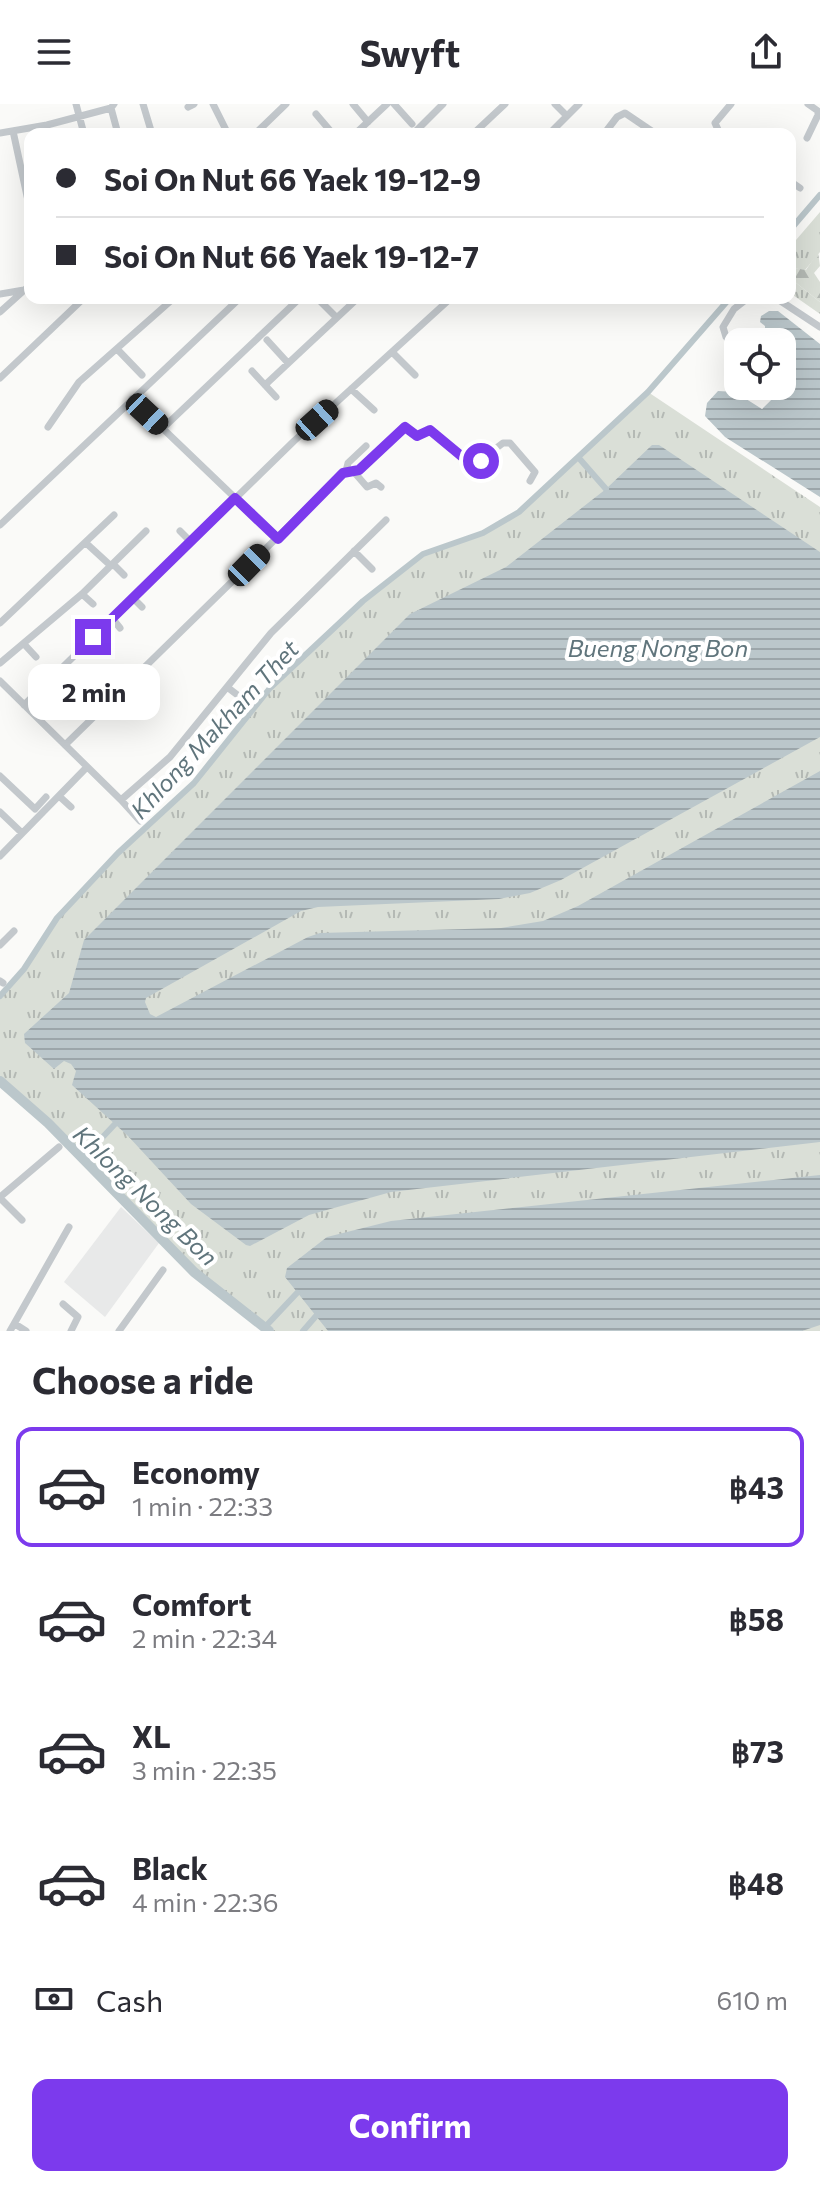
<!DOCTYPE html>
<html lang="en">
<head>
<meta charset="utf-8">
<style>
  body { margin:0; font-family:Commissioner,sans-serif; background:#f2f2f3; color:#2b2b33; height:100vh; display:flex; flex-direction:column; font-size:30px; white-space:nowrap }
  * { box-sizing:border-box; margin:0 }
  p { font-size:26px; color:#7c7c81 }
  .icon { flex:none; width:44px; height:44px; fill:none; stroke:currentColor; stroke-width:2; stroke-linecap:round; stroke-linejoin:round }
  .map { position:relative; height:1227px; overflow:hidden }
  .drawer { display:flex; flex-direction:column; background:#fff; flex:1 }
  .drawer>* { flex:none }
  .banner { position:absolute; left:24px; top:24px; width:772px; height:176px; border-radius:16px; box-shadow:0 8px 32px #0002; display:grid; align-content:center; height:176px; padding:0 32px; background:#fff }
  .buttons { position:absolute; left:724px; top:224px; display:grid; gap:16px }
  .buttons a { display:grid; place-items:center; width:72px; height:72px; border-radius:16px; background:#fff; box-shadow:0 8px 32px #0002; font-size:40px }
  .end { position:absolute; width:36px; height:36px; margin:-18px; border:10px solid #7c3aed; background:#fff; box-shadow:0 0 0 4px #fff }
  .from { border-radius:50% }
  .bubble { position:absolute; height:56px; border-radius:16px; background:#fff; box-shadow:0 8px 32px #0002; font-size:26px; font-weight:700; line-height:56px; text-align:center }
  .car { position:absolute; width:24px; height:48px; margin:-24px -12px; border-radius:10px; box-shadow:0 0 6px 2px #0007; background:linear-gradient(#222 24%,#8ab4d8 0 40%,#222 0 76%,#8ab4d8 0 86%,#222 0) }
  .banner b { display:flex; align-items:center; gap:28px; height:76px; font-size:30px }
  .banner b+b { border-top:2px solid #e1e1e2 }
  .banner i { width:20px; height:20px; background:#2b2b33 }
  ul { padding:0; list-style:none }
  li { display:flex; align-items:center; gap:24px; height:120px; margin:0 16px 12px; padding:0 16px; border:4px solid transparent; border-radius:16px }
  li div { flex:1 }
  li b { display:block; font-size:30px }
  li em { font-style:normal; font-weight:700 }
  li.current { border-color:#7c3aed }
  li>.icon { width:72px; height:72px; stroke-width:1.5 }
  h2 { padding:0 32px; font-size:36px; line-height:96px }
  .pay { display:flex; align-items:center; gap:20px; height:88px; padding:0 32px; font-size:30px }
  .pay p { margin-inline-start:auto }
  .primary-button { display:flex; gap:16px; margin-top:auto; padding:16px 32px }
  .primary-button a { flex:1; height:92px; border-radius:16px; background:#7c3aed; color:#fff; font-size:32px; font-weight:700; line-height:92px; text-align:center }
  header { display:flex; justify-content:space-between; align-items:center; height:104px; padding:0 32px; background:#fff; font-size:36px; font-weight:700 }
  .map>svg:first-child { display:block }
  .built { fill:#e8e9e9 }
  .grass { fill:url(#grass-tufts) }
  .forest { fill:url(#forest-firs) }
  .water { fill:url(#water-rules) }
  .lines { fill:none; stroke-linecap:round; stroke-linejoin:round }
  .canal { stroke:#bbc7cb; stroke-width:6 }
  .river { stroke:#bbc7cb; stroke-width:10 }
  .minor { stroke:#c3c8cc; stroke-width:7 }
  .route { stroke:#7c3aed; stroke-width:10 }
  .labels { text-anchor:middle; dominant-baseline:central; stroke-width:8; stroke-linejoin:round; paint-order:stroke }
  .water-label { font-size:24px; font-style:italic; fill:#60757c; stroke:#fff }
</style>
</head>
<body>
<header><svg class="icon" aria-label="menu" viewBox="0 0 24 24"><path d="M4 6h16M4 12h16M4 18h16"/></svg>Swyft<svg class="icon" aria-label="share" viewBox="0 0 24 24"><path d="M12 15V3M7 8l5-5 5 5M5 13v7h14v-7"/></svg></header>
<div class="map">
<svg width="820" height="1227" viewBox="0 0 820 1227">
  <defs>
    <pattern id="grass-tufts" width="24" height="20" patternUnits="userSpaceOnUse" patternTransform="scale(2)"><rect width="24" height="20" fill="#dadfd7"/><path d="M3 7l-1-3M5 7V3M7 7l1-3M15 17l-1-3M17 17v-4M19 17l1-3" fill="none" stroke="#b4b9b4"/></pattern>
    <pattern id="forest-firs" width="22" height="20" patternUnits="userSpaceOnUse" patternTransform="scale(2)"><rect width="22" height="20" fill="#dadfd7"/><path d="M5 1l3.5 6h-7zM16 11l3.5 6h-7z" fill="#b4b9b4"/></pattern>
    <pattern id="water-rules" width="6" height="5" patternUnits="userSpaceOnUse" patternTransform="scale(2)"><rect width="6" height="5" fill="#bbc7cb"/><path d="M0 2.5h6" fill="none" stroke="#9ca6aa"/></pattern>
  </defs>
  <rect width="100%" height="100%" fill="#fafaf8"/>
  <path class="built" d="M121 1103 159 1139 105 1213 64 1178Z"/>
  <path class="grass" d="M820 108V148L805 166 793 164 790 168V143Z
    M790 174 820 198V210L790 189Z
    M648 288 820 403V1227H269L194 1168 48 1019 0 977V892L24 865 57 814 118 749 194 679 270 584 363 497 423 450 483 429 519 408Z"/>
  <path class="forest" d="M818 148 820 162 814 169 820 178V198L790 174V168L794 164 806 166Z"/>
  <path class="water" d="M769 207H778L820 240V393L725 333 705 312 707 299 718 287 735 288 762 305C788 282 782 271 782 238H765V222L760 218 761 212Z
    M652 341H659L820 448V633L561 776 530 789 499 795 318 803 301 807 146 894 145 898 150 910 156 913 308 833 320 829 501 824 543 817 578 802 820 667V1038L391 1088 309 1111 250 1142 246 1141 191 1100 128 1032 72 981 76 967 71 960 64 957 54 965 25 939 24 930 69 889 84 836 410 510 506 463 606 385Z
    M820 1071V1221L802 1227H328L285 1173 287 1164 327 1133 391 1117Z"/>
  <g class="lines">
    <path class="canal" d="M790 126 820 91
      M578 353 606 385
      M0 892 24 865 57 814 118 749 194 679 270 584 363 497 423 450 483 429 519 408 648 288 730 194
      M83 1054 115 1020
      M265 1223 297 1189
      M303 1227 316 1212"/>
    <path class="river" d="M0 977 48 1019 194 1168 269 1227"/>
    <path class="minor" d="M76 0 84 30
      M143 0 152 30
      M213 0 228 30
      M353 0 368 18
      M394 0 412 20
      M555 0 567 12
      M188 3 194 0
      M111 4 118 30
      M316 10 333 30
      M13 27 30 106
      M0 29 47 21 111 4 114 0
      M255 30 286 0
      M355 30 387 0
      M413 30 443 0
      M473 30 505 0
      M549 30 579 0
      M604 30 617 13 625 9 656 30
      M720 30 715 19 731 0
      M807 34 818 11V7L808 0
      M790 77 800 84
      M0 190 24 186
      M317 194 336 213
      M776 194 820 223
      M0 208 30 181
      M267 236 288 259
      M117 245 142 271
      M738 246 726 233 723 223 734 205 748 194
      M392 248 415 271
      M252 267 276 293
      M0 274 84 194
      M265 281 358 194
      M351 285 374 306
      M132 295 278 435
      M48 323 79 278 174 194
      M162 325 300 194
      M346 367 348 359 366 342
      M354 368 367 383 376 379 381 383
      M0 421 240 194
      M180 427 190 437
      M86 439 111 462
      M354 447 372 465
      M113 460 124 471
      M82 490 93 500
      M133 494 142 503
      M112 514 120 524
      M0 519 114 411
      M93 533 103 543
      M24 540 36 553
      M0 559 82 490 146 427
      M0 577 121 696 170 653 271 529 386 416
      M227 583 248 599
      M24 601 294 337 451 194
      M65 641 343 369 359 366 405 323 417 332 430 326 474 361 503 339H510L535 368 530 377
      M0 672 35 705 46 693
      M59 692 71 703
      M121 696 140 717
      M0 708 22 729
      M0 752 86 664
      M0 841 14 827
      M0 877 3 879
      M0 1093 59 1043
      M0 1094 22 1116
      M63 1200 78 1213 71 1227
      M15 1220 26 1227
      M10 1227 69 1123
      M119 1227 163 1166"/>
  </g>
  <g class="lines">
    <path class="route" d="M93 533 235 394 278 435 343 369 359 366 405 323 417 332 430 326 471 360 481 357"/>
  </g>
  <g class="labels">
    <g class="water-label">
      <text x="658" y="543">Bueng Nong Bon</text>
      <text transform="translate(214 625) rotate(-47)">Khlong Makham Thet</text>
      <text transform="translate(146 1091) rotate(44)">Khlong Nong Bon</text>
    </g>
  </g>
</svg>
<div class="buttons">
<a><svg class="icon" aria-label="locate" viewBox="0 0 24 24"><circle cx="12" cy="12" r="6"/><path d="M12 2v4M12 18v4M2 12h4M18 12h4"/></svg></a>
</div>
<i class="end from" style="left:481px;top:357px"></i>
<i class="end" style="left:93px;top:533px"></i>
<div class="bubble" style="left:28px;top:560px;width:132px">2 min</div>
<i class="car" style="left:147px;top:310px;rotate:133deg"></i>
<i class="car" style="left:317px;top:316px;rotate:48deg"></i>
<i class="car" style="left:249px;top:461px;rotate:45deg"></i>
<div class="banner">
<b><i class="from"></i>Soi On Nut 66 Yaek 19-12-9</b>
<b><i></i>Soi On Nut 66 Yaek 19-12-7</b>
</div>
</div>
<section class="drawer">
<h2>Choose a ride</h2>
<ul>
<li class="current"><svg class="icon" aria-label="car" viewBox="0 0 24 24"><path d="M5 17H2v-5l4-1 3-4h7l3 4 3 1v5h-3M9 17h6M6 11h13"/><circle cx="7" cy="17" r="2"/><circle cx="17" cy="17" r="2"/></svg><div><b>Economy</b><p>1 min · 22:33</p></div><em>฿43</em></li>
<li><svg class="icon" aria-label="car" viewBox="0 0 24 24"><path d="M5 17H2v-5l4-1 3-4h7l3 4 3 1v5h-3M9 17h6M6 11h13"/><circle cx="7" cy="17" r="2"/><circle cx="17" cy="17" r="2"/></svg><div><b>Comfort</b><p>2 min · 22:34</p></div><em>฿58</em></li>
<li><svg class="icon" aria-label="car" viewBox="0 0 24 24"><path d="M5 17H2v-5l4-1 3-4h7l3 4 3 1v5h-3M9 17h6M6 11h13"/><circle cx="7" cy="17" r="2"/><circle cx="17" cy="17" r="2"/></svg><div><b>XL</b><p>3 min · 22:35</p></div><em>฿73</em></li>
<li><svg class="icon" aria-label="car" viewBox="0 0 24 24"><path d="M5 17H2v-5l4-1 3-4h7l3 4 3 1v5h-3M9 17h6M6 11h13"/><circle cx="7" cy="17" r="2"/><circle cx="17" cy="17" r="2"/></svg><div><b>Black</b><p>4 min · 22:36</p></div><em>฿48</em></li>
</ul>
<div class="pay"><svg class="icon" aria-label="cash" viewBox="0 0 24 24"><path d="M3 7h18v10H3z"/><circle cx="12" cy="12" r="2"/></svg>Cash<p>610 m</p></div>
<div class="primary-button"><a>Confirm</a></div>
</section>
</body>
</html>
